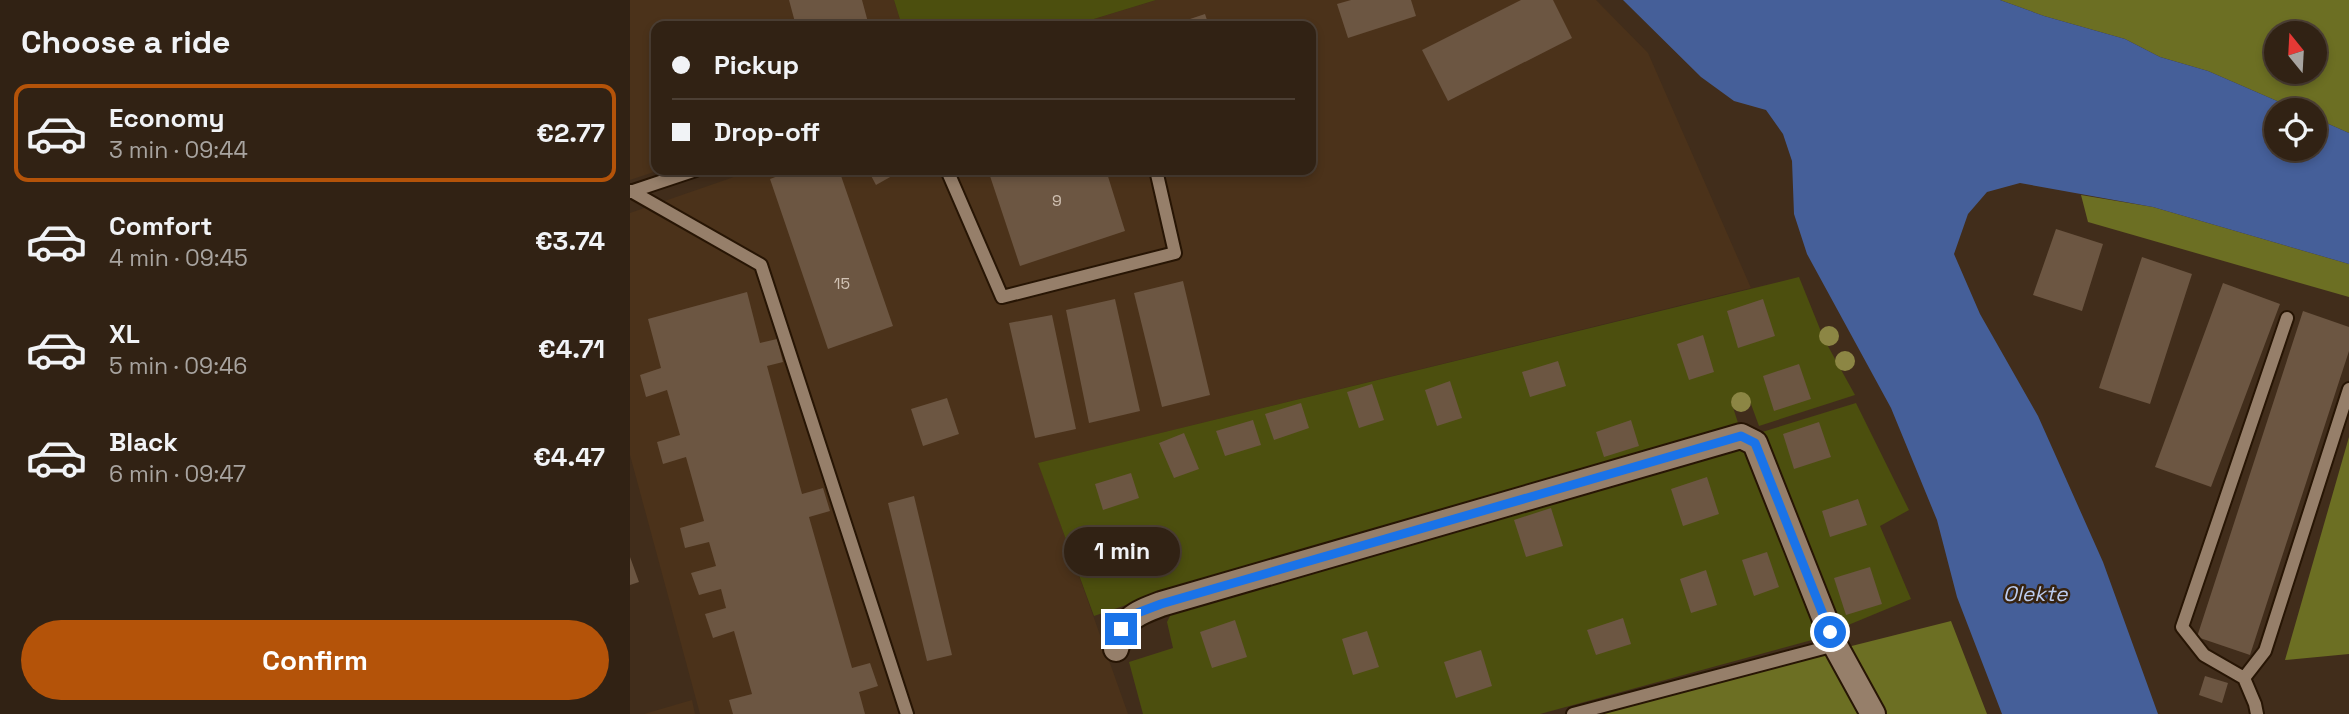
<!DOCTYPE html>
<html lang="en">
<head>
<meta charset="utf-8">
<style>
  body { margin:0; font-family:"Space Grotesk",sans-serif; background:#3d2f22; color:#f1f3f6; height:100vh; display:flex; flex-direction:column; font-size:26px; white-space:nowrap }
  * { box-sizing:border-box; margin:0 }
  p { font-size:23px; color:#a8a4a0 }
  .icon { flex:none; width:38px; height:38px; fill:none; stroke:currentColor; stroke-width:2; stroke-linecap:round; stroke-linejoin:round }
  .map { position:relative; flex:1; overflow:hidden }
  .drawer { display:flex; flex-direction:column; background:#312214; width:630px }
  .drawer>* { flex:none }
  .top-card { position:absolute; left:21px; top:21px; width:665px; height:154px; border-radius:14px; box-shadow:0 4px 10px #0003,0 0 0 2px #4c3f34; display:grid; align-content:center; height:154px; padding:0 21px; background:#312214 }
  .needle { width:46px; rotate:342deg }
  .controls { position:absolute; left:1634px; top:21px; display:grid; gap:14px }
  .controls a { display:grid; place-items:center; width:63px; height:63px; border-radius:50%; background:#312214; box-shadow:0 4px 10px #0003,0 0 0 2px #4c3f34; font-size:35px }
  .end { position:absolute; width:32px; height:32px; margin:-16px; border:9px solid #1a73e8; background:#fff; box-shadow:0 0 0 4px #fff }
  .from { border-radius:50% }
  .bubble { position:absolute; height:49px; border-radius:24px; background:#312214; box-shadow:0 4px 10px #0003,0 0 0 2px #4c3f34; font-size:23px; font-weight:700; line-height:49px; text-align:center }
  .top-card b { display:flex; align-items:center; gap:24px; height:66px; font-size:26px }
  .top-card b+b { border-top:2px solid #4c3f34 }
  .top-card i { width:18px; height:18px; background:#f1f3f6 }
  ul { padding:0; list-style:none }
  li { display:flex; align-items:center; gap:21px; height:98px; margin:0 14px 10px; padding:0 7px; border:4px solid transparent; border-radius:14px }
  li div { flex:1 }
  li b { display:block; font-size:26px }
  li em { font-style:normal; font-weight:700 }
  li.current { border-color:#b45309 }
  li>.icon { width:63px; height:63px; stroke-width:1.5 }
  h2 { padding:0 21px; font-size:32px; line-height:84px }
  .primary-button { display:flex; gap:14px; margin-top:auto; padding:14px 21px }
  .primary-button a { flex:1; height:80px; border-radius:42px; background:#b45309; color:#fff; font-size:28px; font-weight:700; line-height:80px; text-align:center }
  main { display:flex; flex:1; min-height:0 }
  .map>svg:first-child { display:block }
  .built { fill:#4b321a }
  .green { fill:#4c4f0e }
  .forest { fill:#6c6f23; fill-rule:evenodd }
  .water { fill:#455f99 }
  .building { fill:#6c5642 }
  .lines { fill:none; stroke-linecap:round; stroke-linejoin:round }
  .service-casing { stroke:#271504; stroke-width:16 }
  .minor-casing { stroke:#271504; stroke-width:28 }
  .service { stroke:#967f6a; stroke-width:12 }
  .minor { stroke:#967f6a; stroke-width:24 }
  .tree { fill:#8c8644 }
  .route { stroke:#1a73e8; stroke-width:9 }
  .labels { text-anchor:middle; dominant-baseline:central; stroke-width:5; stroke-linejoin:round; paint-order:stroke }
  .number-label { font-size:16px; fill:#d2c3b5 }
  .water-label { font-size:21px; font-style:italic; fill:#bcccef; stroke:#362311 }
</style>
</head>
<body>
<main>
<section class="drawer">
<h2>Choose a ride</h2>
<ul>
<li class="current"><svg class="icon" aria-label="car" viewBox="0 0 24 24"><path d="M5 17H2v-5l4-1 3-4h7l3 4 3 1v5h-3M9 17h6M6 11h13"/><circle cx="7" cy="17" r="2"/><circle cx="17" cy="17" r="2"/></svg><div><b>Economy</b><p>3 min · 09:44</p></div><em>€2.77</em></li>
<li><svg class="icon" aria-label="car" viewBox="0 0 24 24"><path d="M5 17H2v-5l4-1 3-4h7l3 4 3 1v5h-3M9 17h6M6 11h13"/><circle cx="7" cy="17" r="2"/><circle cx="17" cy="17" r="2"/></svg><div><b>Comfort</b><p>4 min · 09:45</p></div><em>€3.74</em></li>
<li><svg class="icon" aria-label="car" viewBox="0 0 24 24"><path d="M5 17H2v-5l4-1 3-4h7l3 4 3 1v5h-3M9 17h6M6 11h13"/><circle cx="7" cy="17" r="2"/><circle cx="17" cy="17" r="2"/></svg><div><b>XL</b><p>5 min · 09:46</p></div><em>€4.71</em></li>
<li><svg class="icon" aria-label="car" viewBox="0 0 24 24"><path d="M5 17H2v-5l4-1 3-4h7l3 4 3 1v5h-3M9 17h6M6 11h13"/><circle cx="7" cy="17" r="2"/><circle cx="17" cy="17" r="2"/></svg><div><b>Black</b><p>6 min · 09:47</p></div><em>€4.47</em></li>
</ul>
<div class="primary-button"><a>Confirm</a></div>
</section>
<div class="map">
<svg width="1719" height="714" viewBox="0 0 1719 714">
  <rect width="100%" height="100%" fill="#412d1b"/>
  <path class="built" d="M0 0H264L272 26H26V170H30L0 180Z
    M526 0H966L1018 53 1121 288 409 463 498 714H70L0 455V213L124 170H681V26H441Z
    M62 700 65 714H14Z"/>
  <path class="green" d="M264 0H526L441 26H272Z
    M1169 277 1194 339 1225 395 1129 426 1118 396 1101 401 1109 426 528 594 464 616 408 463Z
    M1226 403 1279 510 1250 526 1281 599 1211 628 1129 433Z
    M1114 448 1193 637 910 714H513L499 662 543 648 537 622 541 614Z"/>
  <path class="forest" d="M1370 0H1719V133L1685 118V110H1668L1578 71 1530 57 1495 39 1414 16ZM1647 33H1685V72H1647Z
    M1451 195 1523 207 1719 264V297L1458 222Z
    M1719 437V654L1655 660Z
    M1321 621 1357 714H952Z"/>
  <path class="water" d="M993 0H1370L1414 16 1495 39 1530 57 1578 71 1668 110H1647V149H1685V118L1719 133V264L1523 207 1390 183 1357 192 1338 214 1324 254 1350 314 1408 416 1473 562 1528 714H1372L1327 597 1307 520 1261 408 1177 254 1164 214 1162 161 1153 134 1136 110 1104 101 1071 77Z"/>
  <path class="building" d="M159 0H232L239 26H166Z
    M721 0H781L786 16 718 38 707 4Z
    M891 0H923L942 38 818 101 792 50Z
    M575 14 579 26H539Z
    M164 170H209L263 326 198 349 140 179Z
    M238 170H268L269 172 246 185Z
    M358 170H476L495 231 390 266Z
    M1426 229 1473 244 1452 311 1403 295Z
    M1512 257 1562 274 1520 404 1469 388Z
    M553 281 580 395 532 407 504 293Z
    M1593 283 1650 304 1581 487 1525 467Z
    M117 292 130 343 147 339 153 362 137 366 172 494 193 488 200 511 179 517 222 668 240 663 248 686 229 692 235 714H103L99 700 122 694 104 631 83 638 75 614 96 608 91 589 69 595 61 573 86 566 79 542 55 548 50 528 74 521 56 457 33 464 27 442 50 435 37 390 16 397 10 375 31 368 18 319Z
    M485 299 510 411 459 423 436 310Z
    M1133 299 1145 336 1108 348 1097 311Z
    M1673 311 1719 327V351L1620 655 1567 637Z
    M422 315 446 429 405 438 379 323Z
    M1073 335 1084 372 1059 380 1047 344Z
    M928 361 936 386 900 397 892 372Z
    M1169 364 1181 399 1144 411 1133 376Z
    M820 381 832 418 807 426 795 390Z
    M742 384 754 420 729 428 717 392Z
    M317 398 329 434 293 446 281 409Z
    M671 403 679 428 644 440 635 414Z
    M623 420 631 445 595 456 586 431Z
    M1001 420 1009 446 974 457 966 432Z
    M1189 422 1201 457 1164 469 1153 434Z
    M554 433 569 469 544 478 529 443Z
    M501 473 509 498 473 510 465 484Z
    M1077 477 1089 514 1053 526 1041 489Z
    M284 496 322 655 297 661 258 503Z
    M1228 499 1237 525 1200 537 1192 511Z
    M921 508 933 546 896 557 884 520Z
    M1137 552 1149 587 1124 596 1112 560Z
    M0 557 9 582 0 585Z
    M1240 567 1252 604 1216 615 1204 578Z
    M1076 570 1087 605 1061 613 1050 579Z
    M993 618 1001 644 966 655 957 630Z
    M605 620 617 657 582 668 570 632Z
    M737 631 749 667 723 675 712 639Z
    M851 650 862 686 826 698 814 662Z
    M1575 676 1598 683 1592 703 1569 695Z"/>
  <g class="lines">
    <defs>
      <path id="service" d="M317 170 372 297 545 253 526 170
        M1 191 131 265 277 714
        M0 192 66 170
        M1614 678 1574 655 1552 627 1657 318
        M943 714 1205 645
        M1627 714 1625 704 1614 678 1635 651 1719 389"/>
      <path id="minor" d="M486 649C494 618 502 615 531 604L1111 436 1125 443 1205 645 1243 714"/>
    </defs>
    <use href="#service" class="service-casing"/>
    <use href="#minor" class="minor-casing"/>
    <use href="#service" class="service"/>
    <use href="#minor" class="minor"/>
  </g>
  <g class="tree">
    <circle cx="1199" cy="336" r="10"/>
    <circle cx="1215" cy="361" r="10"/>
    <circle cx="1111" cy="402" r="10"/>
  </g>
  <g class="lines">
    <path class="route" d="M491 629 502 615 531 604 1111 436 1125 443 1200 632"/>
  </g>
  <g class="labels">
    <g class="number-label">
      <text x="427" y="200">9</text>
      <text x="212" y="283">15</text>
    </g>
    <g class="water-label">
      <text x="1405" y="593">Olekte</text>
    </g>
  </g>
</svg>
<div class="controls">
<a><svg class="needle" viewBox="-14 -14 28 28"><path d="M0-13l5 13h-10z" fill="#e53935"/><path d="M0 13l5-13h-10z" fill="#a8a4a0"/></svg></a>
<a><svg class="icon" aria-label="locate" viewBox="0 0 24 24"><circle cx="12" cy="12" r="6"/><path d="M12 2v4M12 18v4M2 12h4M18 12h4"/></svg></a>
</div>
<i class="end from" style="left:1200px;top:632px"></i>
<i class="end" style="left:491px;top:629px"></i>
<div class="bubble" style="left:434px;top:527px;width:116px">1 min</div>
<div class="top-card">
<b><i class="from"></i>Pickup</b>
<b><i></i>Drop-off</b>
</div>
</div>
</main>
</body>
</html>
